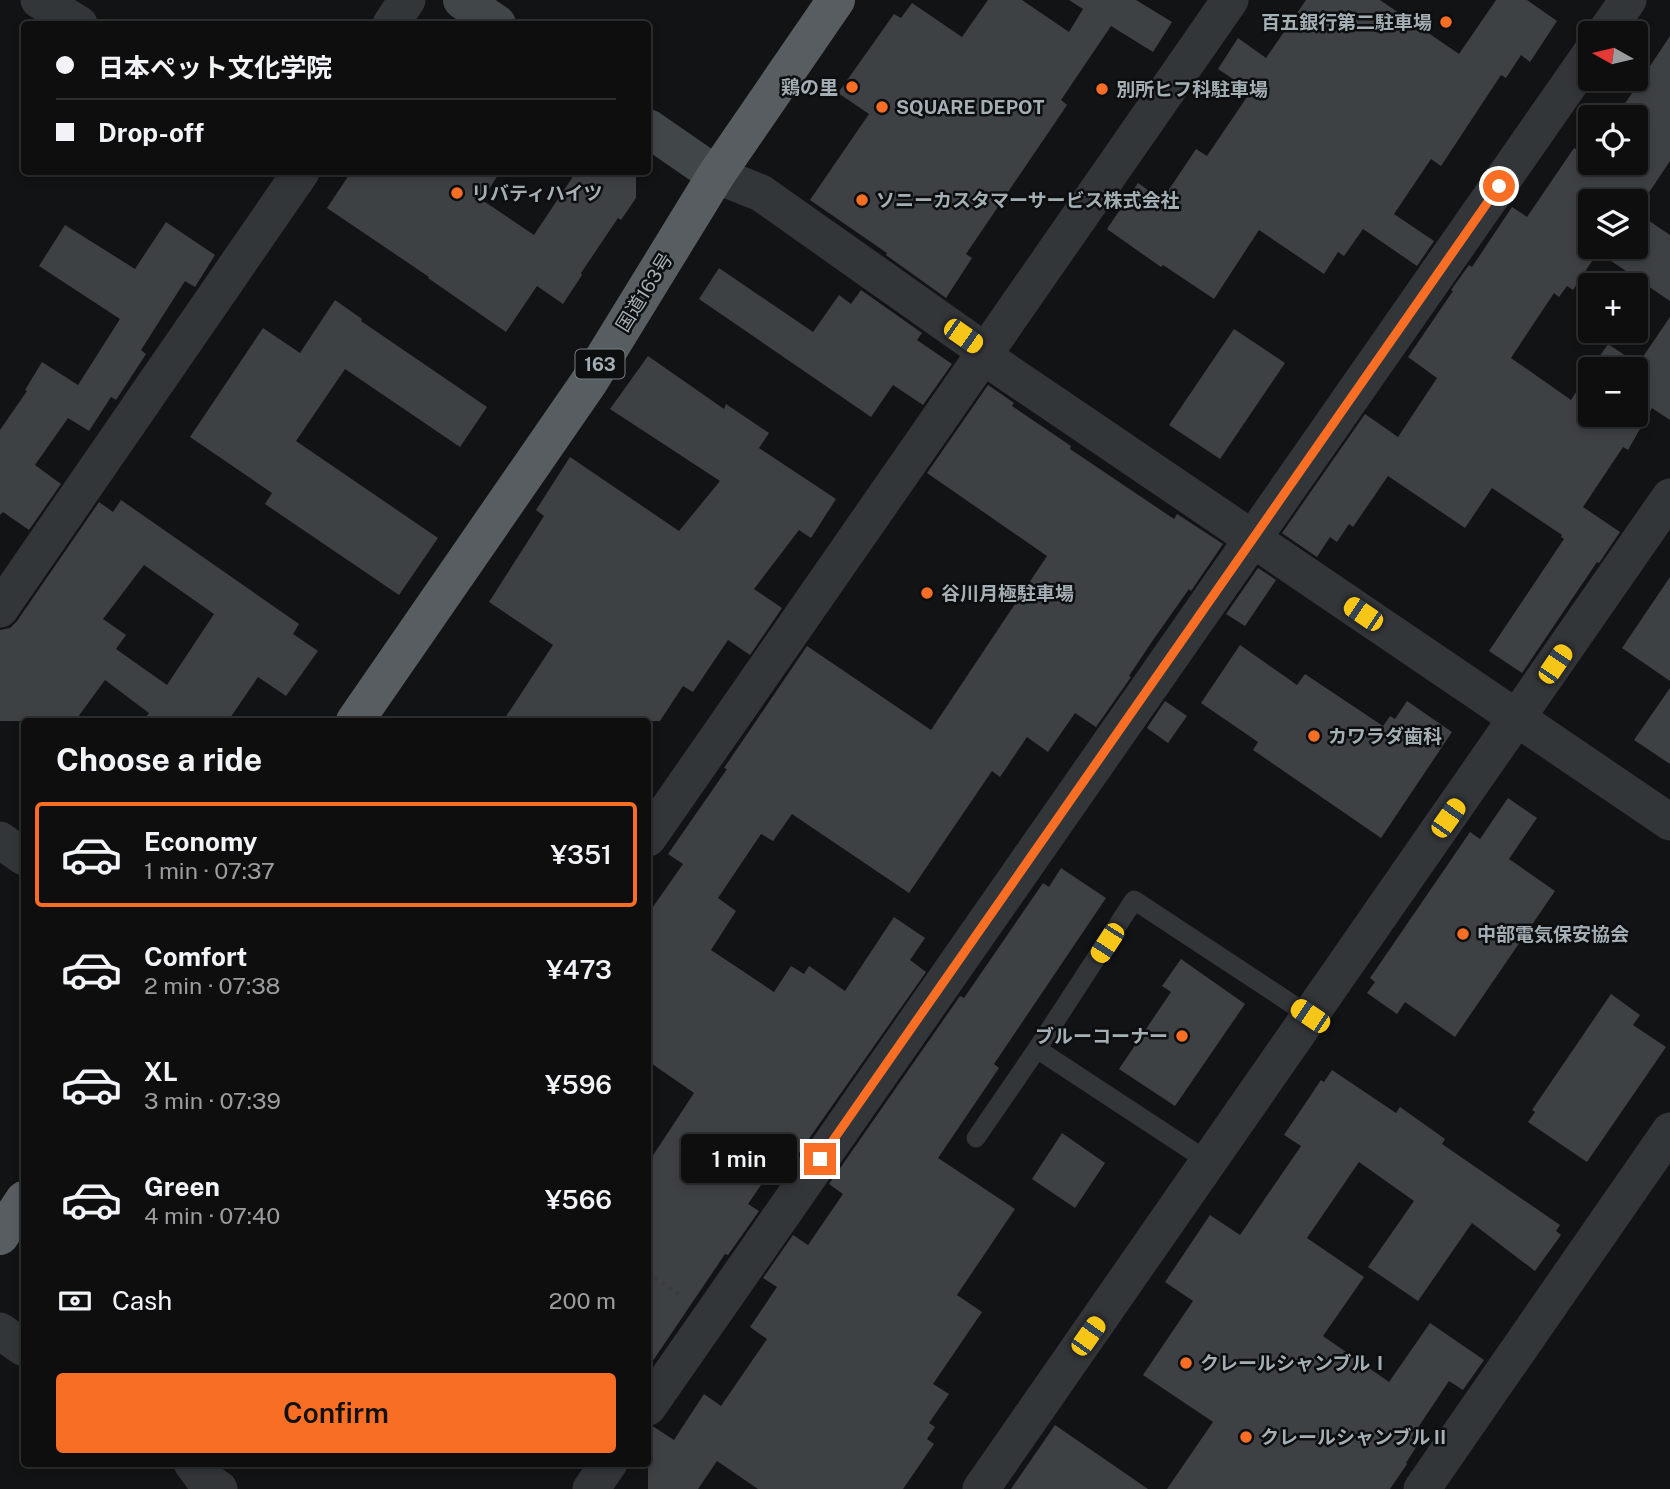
<!DOCTYPE html>
<html lang="en">
<head>
<meta charset="utf-8">
<style>
  body { margin:0; font-family:"Public Sans","Noto Sans JP",sans-serif; background:#1c1c1d; color:#f1f3f6; height:100vh; display:flex; flex-direction:column; font-size:26px; white-space:nowrap }
  * { box-sizing:border-box; margin:0 }
  p { font-size:23px; color:#9b9c9e }
  .icon { flex:none; width:38px; height:38px; fill:none; stroke:currentColor; stroke-width:2; stroke-linecap:round; stroke-linejoin:round }
  .map { position:relative; flex:1; overflow:hidden }
  .side { position:absolute; left:21px; top:718px; width:630px; height:749px; display:flex; flex-direction:column; background:#0e0e0f; border-radius:7px; box-shadow:0 4px 10px #0003,0 0 0 2px #2e2e2f }
  .side>* { flex:none }
  .hud { position:absolute; left:21px; top:21px; width:630px; height:154px; border-radius:7px; box-shadow:0 4px 10px #0003,0 0 0 2px #2e2e2f; display:grid; align-content:center; height:154px; padding:0 35px; background:#0e0e0f }
  .needle { width:46px; rotate:278deg }
  .fabs { position:absolute; left:1578px; top:21px; display:grid; gap:14px }
  .fabs a { display:grid; place-items:center; width:70px; height:70px; border-radius:7px; background:#0e0e0f; box-shadow:0 4px 10px #0003,0 0 0 2px #2e2e2f; font-size:35px }
  .end { position:absolute; width:32px; height:32px; margin:-16px; border:9px solid #f96e25; background:#fff; box-shadow:0 0 0 4px #fff }
  .from { border-radius:50% }
  .bubble { position:absolute; height:49px; border-radius:7px; background:#0e0e0f; box-shadow:0 4px 10px #0003,0 0 0 2px #2e2e2f; font-size:23px; font-weight:600; line-height:49px; text-align:center }
  .car { position:absolute; width:21px; height:42px; margin:-21px -10px; border-radius:9px; box-shadow:0 0 5px 2px #0007; background:linear-gradient(#f5c518 24%,#345 0 40%,#f5c518 0 76%,#345 0 86%,#f5c518 0) }
  .hud b { display:flex; align-items:center; gap:24px; height:66px; font-size:26px }
  .hud b+b { border-top:2px solid #2e2e2f }
  .hud i { width:18px; height:18px; background:#f1f3f6 }
  ul { padding:0; list-style:none }
  li { display:flex; align-items:center; gap:21px; height:105px; margin:0 14px 10px; padding:0 21px; border:4px solid transparent; border-radius:7px }
  li div { flex:1 }
  li b { display:block; font-size:26px }
  li em { font-style:normal; font-weight:600 }
  li.current { border-color:#f96e25 }
  li>.icon { width:63px; height:63px; stroke-width:1.5 }
  h2 { padding:0 35px; font-size:32px; line-height:84px }
  .pay { display:flex; align-items:center; gap:18px; height:77px; padding:0 35px; font-size:26px }
  .pay p { margin-inline-start:auto }
  .cta { display:flex; gap:14px; margin-top:auto; padding:14px 35px }
  .cta a { flex:1; height:80px; border-radius:7px; background:#f96e25; color:#111; font-size:28px; font-weight:600; line-height:80px; text-align:center }
  .map>svg:first-child { display:block }
  .building { fill:#3e4144; fill-rule:evenodd }
  .lines { fill:none; stroke-linecap:round; stroke-linejoin:round }
  .path { stroke:#393d40; stroke-width:4.5; stroke-dasharray:3.5 5; stroke-linecap:butt }
  .service { stroke:#333639; stroke-width:19 }
  .minor { stroke:#333639; stroke-width:37 }
  .secondary { stroke:#414649; stroke-width:38 }
  .trunk { stroke:#575d61; stroke-width:38 }
  .route { stroke:#f96e25; stroke-width:9 }
  .poi-dot { fill:#f96e25; stroke:#0d0e0f; stroke-width:2.5 }
  .labels { text-anchor:middle; dominant-baseline:central; stroke-width:5; stroke-linejoin:round; paint-order:stroke }
  .shield { fill:#0d0e0f; stroke:#767e83; stroke-width:2 }
  .shield-label { font-size:18px; font-weight:bold; fill:#a3aeb5 }
  .poi-label { font-size:19px; font-weight:bold; fill:#a3aeb5; stroke:#0d0e0f; text-anchor:start }
  .street-label { font-size:19px; fill:#a3aeb5; stroke:#0d0e0f }
</style>
</head>
<body>
<div class="map">
<svg width="1670" height="1489" viewBox="0 0 1670 1489">
  <rect width="100%" height="100%" fill="#121314"/>
  <path class="building" d="M988 0H1022L1069 32 1083 9 1069 0H1136L1172 22 1153 52 1111 26 1061 100 1067 105 966 254 972 258 946 298 886 255 887 253 810 200 869 114 838 93 894 14 901 18 912 3 962 37Z
    M1306 0H1380L1459 54 1496 0H1527L1557 21 1530 62 1521 55 1506 78 1501 75 1441 166 1431 159 1394 214 1434 241 1417 266 1363 229 1344 256 1338 252 1324 274 1259 230 1214 299 1163 265 1161 267 1107 229 1138 183 1162 200 1196 149 1207 156 1251 91 1218 69 1238 38 1266 58Z
    M1670 36V161L1636 212 1670 235V301L1598 252 1573 290 1567 286 1559 297 1554 293 1511 358 1571 400 1591 369V415H1636V369H1591L1608 344 1638 364 1670 317V420L1652 408 1628 450 1623 447 1583 507 1620 532 1599 563 1597 562 1522 673 1489 651 1564 539 1561 537 1562 535 1492 488 1465 528 1388 476 1353 527 1349 524 1337 542 1330 537 1317 557 1282 533 1365 414 1398 437 1437 378 1408 357 1453 291 1451 290 1469 265 1472 267 1512 207 1527 217 1574 148 1581 152 1591 137V163H1636V117H1616ZM1591 201H1636V247H1591Z
    M351 172H500L482 200 534 235 576 172H636V198L621 220 618 218 581 273 582 275 563 304 537 286 506 332 428 278 429 277 327 208Z
    M166 222 215 255 195 287 185 281 141 350 146 354 116 400 111 397 89 431 68 418 35 465 61 484 29 530 3 512 0 515V430L27 391 25 390 42 362 78 385 120 319 39 266 65 225 135 269Z
    M719 268 813 332 839 295 851 304 861 290 922 333 917 340 952 364 923 405 893 385 871 417 699 299Z
    M335 300 362 319 361 321 487 407 460 447 345 369 296 441 438 538 399 595 265 504 272 493 190 437 263 328 300 353Z
    M1234 329 1285 363 1220 459 1169 425Z
    M648 356 724 409 726 404 769 433 759 448 836 499 811 538 799 530 754 589 782 608 750 655 728 640 693 692 683 686 660 721H503L553 645 489 602 544 516 536 510 570 457 679 531 720 481 610 409Z
    M988 385 1014 403 1012 406 1071 446 1070 449 1174 519 1177 514 1223 544 1191 591 1189 589 1153 640 1129 676 1131 677 1096 727 1075 713 1048 752 1027 737 1000 777 992 771 909 893 792 814 773 841 761 834 718 898 736 911 711 950 774 992 791 966 804 974 809 966 845 991 894 917 925 938 910 960 926 972 794 1160 783 1153 748 1204 759 1211 728 1255 725 1254 648 1368V1163L694 1093 648 1061V914L683 864 668 854 727 769 724 768 807 646 931 730 1047 556 927 473Z
    M121 500 299 624 293 634 318 651 286 696 258 677 228 721H143L149 713 105 680 75 721H0V630L10 628 17 621 99 502 113 512ZM144 565 214 614 167 685 116 649 126 635 103 619Z
    M1258 568 1276 580 1245 626 1226 614Z
    M1670 577V681L1622 648Z
    M1240 645 1297 685 1305 674 1383 726 1390 716 1395 719 1407 701 1452 732 1381 838 1253 750 1258 742 1201 703Z
    M1670 688V764L1634 740Z
    M1165 701 1187 716 1168 743 1147 728Z
    M1508 798 1537 818 1509 859 1555 891 1455 1037 1405 1002 1397 1014 1367 993 1375 982 1370 978 1470 832 1480 839Z
    M1061 868 1106 898 994 1064 999 1068 938 1158 1015 1209 957 1295 982 1312 933 1384 949 1394 929 1423 935 1427 927 1439 934 1444 903 1489H758L717 1461 698 1489H648V1428L654 1427 674 1440 704 1394 721 1406 767 1339 750 1327 777 1287 763 1278 793 1235 808 1245 843 1194 829 1184 960 996 964 998 1043 883 1049 887Z
    M1181 959 1245 1004 1175 1106 1119 1069 1171 992 1162 986Z
    M1611 994 1640 1015 1633 1025 1666 1047 1587 1162 1528 1122 1535 1112 1532 1110Z
    M1332 1070 1396 1113 1400 1107 1445 1139 1442 1144 1560 1225 1556 1231 1561 1235 1535 1271 1472 1223 1418 1301 1368 1267 1414 1201 1359 1162 1307 1238 1364 1277 1323 1336 1389 1382 1430 1323 1484 1360 1463 1390 1449 1381 1411 1438 1418 1444 1406 1463 1407 1464 1390 1489H1167L1213 1422 1143 1375 1193 1301 1165 1282 1210 1215 1240 1235 1301 1146 1284 1135 1321 1080 1324 1082Z
    M1062 1133 1105 1163 1075 1208 1032 1179Z
    M1055 1425 1148 1489H1011Z"/>
  <g class="lines">
    <path class="path" d="M648 1273 679 1294"/>
    <path class="service" d="M1037 1049 1209 1162
      M976 1138 1037 1049 1134 900 1310 1016"/>
    <path class="minor" d="M39 0 79 24
      M391 24 407 0
      M1605 33 1628 0
      M716 175 761 193 986 352 995 364 1670 822
      M0 609 301 172
      M648 838 1230 0
      M0 840 24 857
      M0 1331 24 1348
      M648 1407 1591 53
      M192 1463 203 1478 219 1489
      M591 1489 609 1463
      M981 1489 1670 497
      M1422 1489 1670 1131"/>
    <path class="secondary" d="M462 0 497 24
      M648 128 716 175"/>
    <path class="trunk" d="M355 721 589 382 716 175 836 0
      M0 1236 24 1200"/>
  </g>
  <g class="lines">
    <path class="route" d="M820 1159 1499 186"/>
  </g>
  <g class="poi-dot">
    <circle cx="1446" cy="22" r="7"/>
    <circle cx="852" cy="87" r="7"/>
    <circle cx="1102" cy="89" r="7"/>
    <circle cx="882" cy="107" r="7"/>
    <circle cx="457" cy="193" r="7"/>
    <circle cx="862" cy="200" r="7"/>
    <circle cx="927" cy="593" r="7"/>
    <circle cx="1314" cy="736" r="7"/>
    <circle cx="1463" cy="934" r="7"/>
    <circle cx="1182" cy="1036" r="7"/>
    <circle cx="1186" cy="1363" r="7"/>
    <circle cx="1246" cy="1437" r="7"/>
  </g>
  <g class="labels">
    <rect class="shield" x="575.5" y="349.5" width="49" height="29" rx="5"/>
    <g class="shield-label">
      <text x="600" y="364">163</text>
    </g>
    <g class="poi-label">
      <text x="1432" y="22" text-anchor="end">百五銀行第二駐車場</text>
      <text x="838" y="87" text-anchor="end">鶏の里</text>
      <text x="1116" y="89">別所ヒフ科駐車場</text>
      <text x="896" y="107">SQUARE DEPOT</text>
      <text x="471" y="193">リバティハイツ</text>
      <text x="876" y="200">ソニーカスタマーサービス株式会社</text>
      <text x="941" y="593">谷川月極駐車場</text>
      <text x="1328" y="736">カワラダ歯科</text>
      <text x="1477" y="934">中部電気保安協会</text>
      <text x="1168" y="1036" text-anchor="end">ブルーコーナー</text>
      <text x="1200" y="1363">クレールシャンブルⅠ</text>
      <text x="1260" y="1437">クレールシャンブルⅡ</text>
    </g>
    <g class="street-label">
      <text transform="translate(644 292) rotate(-58)">国道163号</text>
    </g>
  </g>
</svg>
<div class="fabs">
<a><svg class="needle" viewBox="-14 -14 28 28"><path d="M0-13l5 13h-10z" fill="#e53935"/><path d="M0 13l5-13h-10z" fill="#9b9c9e"/></svg></a>
<a><svg class="icon" aria-label="locate" viewBox="0 0 24 24"><circle cx="12" cy="12" r="6"/><path d="M12 2v4M12 18v4M2 12h4M18 12h4"/></svg></a>
<a><svg class="icon" aria-label="layers" viewBox="0 0 24 24"><path d="M12 4l9 5-9 5-9-5zM3 14l9 5 9-5"/></svg></a>
<a>+</a>
<a>−</a>
</div>
<i class="end from" style="left:1499px;top:186px"></i>
<i class="end" style="left:820px;top:1159px"></i>
<div class="bubble" style="left:681px;top:1134px;width:116px">1 min</div>
<i class="car" style="left:963px;top:336px;rotate:125deg"></i>
<i class="car" style="left:1363px;top:614px;rotate:304deg"></i>
<i class="car" style="left:1555px;top:664px;rotate:34deg"></i>
<i class="car" style="left:1448px;top:818px;rotate:35deg"></i>
<i class="car" style="left:1107px;top:943px;rotate:213deg"></i>
<i class="car" style="left:1310px;top:1016px;rotate:304deg"></i>
<i class="car" style="left:1088px;top:1336px;rotate:35deg"></i>
<div class="hud">
<b><i class="from"></i>日本ペット文化学院</b>
<b><i></i>Drop-off</b>
</div>
<section class="side">
<h2>Choose a ride</h2>
<ul>
<li class="current"><svg class="icon" aria-label="car" viewBox="0 0 24 24"><path d="M5 17H2v-5l4-1 3-4h7l3 4 3 1v5h-3M9 17h6M6 11h13"/><circle cx="7" cy="17" r="2"/><circle cx="17" cy="17" r="2"/></svg><div><b>Economy</b><p>1 min · 07:37</p></div><em>¥351</em></li>
<li><svg class="icon" aria-label="car" viewBox="0 0 24 24"><path d="M5 17H2v-5l4-1 3-4h7l3 4 3 1v5h-3M9 17h6M6 11h13"/><circle cx="7" cy="17" r="2"/><circle cx="17" cy="17" r="2"/></svg><div><b>Comfort</b><p>2 min · 07:38</p></div><em>¥473</em></li>
<li><svg class="icon" aria-label="car" viewBox="0 0 24 24"><path d="M5 17H2v-5l4-1 3-4h7l3 4 3 1v5h-3M9 17h6M6 11h13"/><circle cx="7" cy="17" r="2"/><circle cx="17" cy="17" r="2"/></svg><div><b>XL</b><p>3 min · 07:39</p></div><em>¥596</em></li>
<li><svg class="icon" aria-label="car" viewBox="0 0 24 24"><path d="M5 17H2v-5l4-1 3-4h7l3 4 3 1v5h-3M9 17h6M6 11h13"/><circle cx="7" cy="17" r="2"/><circle cx="17" cy="17" r="2"/></svg><div><b>Green</b><p>4 min · 07:40</p></div><em>¥566</em></li>
</ul>
<div class="pay"><svg class="icon" aria-label="cash" viewBox="0 0 24 24"><path d="M3 7h18v10H3z"/><circle cx="12" cy="12" r="2"/></svg>Cash<p>200 m</p></div>
<div class="cta"><a>Confirm</a></div>
</section>
</div>
</body>
</html>
